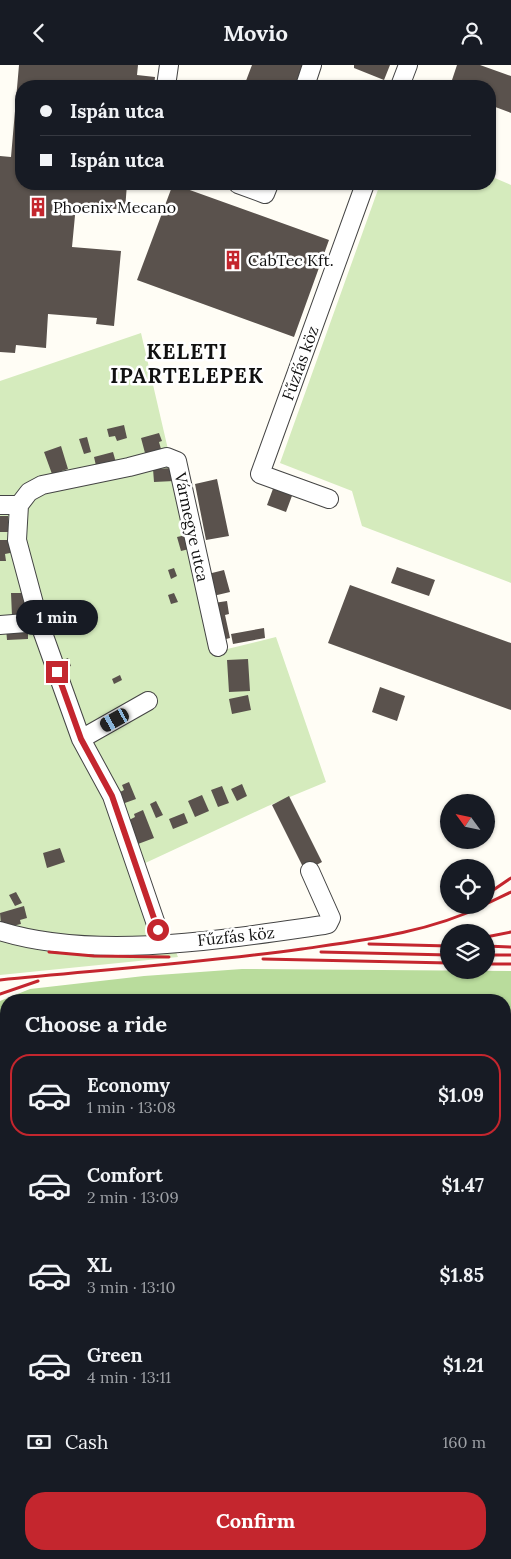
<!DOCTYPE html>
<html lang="en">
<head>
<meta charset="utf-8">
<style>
  body { margin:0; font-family:Lora,serif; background:#20242c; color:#f1f3f6; height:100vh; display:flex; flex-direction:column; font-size:19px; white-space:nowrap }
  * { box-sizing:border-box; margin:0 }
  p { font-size:16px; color:#9ea1a6 }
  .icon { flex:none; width:28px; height:28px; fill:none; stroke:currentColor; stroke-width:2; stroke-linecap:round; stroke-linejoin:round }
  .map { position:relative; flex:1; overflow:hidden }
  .drawer { position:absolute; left:0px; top:929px; width:511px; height:566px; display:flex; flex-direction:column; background:#171b24; border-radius:20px 20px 0 0; box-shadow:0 1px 4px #0004 }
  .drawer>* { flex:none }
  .hud { position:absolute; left:15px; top:15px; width:481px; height:110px; border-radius:20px; box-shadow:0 1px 4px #0004; display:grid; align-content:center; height:110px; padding:0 25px; background:#171b24 }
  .needle { width:32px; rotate:303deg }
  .fabs { position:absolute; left:440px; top:729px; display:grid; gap:10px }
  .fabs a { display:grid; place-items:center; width:55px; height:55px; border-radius:50%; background:#171b24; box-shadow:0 1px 4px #0004; font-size:25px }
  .end { position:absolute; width:22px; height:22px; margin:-11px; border:6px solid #c4262e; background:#fff; box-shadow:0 0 0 2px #fff }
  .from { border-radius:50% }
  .bubble { position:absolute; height:35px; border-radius:18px; background:#171b24; box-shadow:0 1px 4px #0004; font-size:16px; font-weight:700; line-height:35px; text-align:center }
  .car { position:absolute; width:15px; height:30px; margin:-15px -8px; border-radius:6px; box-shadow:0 0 4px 1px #0007; background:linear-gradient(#222 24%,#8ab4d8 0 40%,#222 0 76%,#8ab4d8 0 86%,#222 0) }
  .hud b { display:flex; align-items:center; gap:18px; height:48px; font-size:19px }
  .hud b+b { border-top:1px solid #363941 }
  .hud i { width:12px; height:12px; background:#f1f3f6 }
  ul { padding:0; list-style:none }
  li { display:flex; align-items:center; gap:15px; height:82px; margin:0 10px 8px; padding:0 15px; border:2px solid transparent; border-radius:20px }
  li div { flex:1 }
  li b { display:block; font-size:19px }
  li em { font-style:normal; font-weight:700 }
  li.on { border-color:#c4262e }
  li>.icon { width:45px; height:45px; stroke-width:1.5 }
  h2 { padding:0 25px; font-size:22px; line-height:60px }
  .pay { display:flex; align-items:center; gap:12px; height:55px; padding:0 25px; font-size:19px }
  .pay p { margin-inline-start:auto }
  .action { display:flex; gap:10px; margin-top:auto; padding:10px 25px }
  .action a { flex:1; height:58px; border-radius:20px; background:#c4262e; color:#fff; font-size:20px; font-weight:700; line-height:58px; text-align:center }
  header { display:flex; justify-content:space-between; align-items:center; height:65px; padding:0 25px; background:#171b24; font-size:22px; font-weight:700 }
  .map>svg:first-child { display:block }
  .green { fill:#d5ebbd }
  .forest { fill:#b9dc9c }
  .building { fill:#5a524d }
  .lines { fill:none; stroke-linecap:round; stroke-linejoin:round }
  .minor-casing { stroke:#444; stroke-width:20 }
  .minor { stroke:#fff; stroke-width:18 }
  .rail { stroke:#c4262e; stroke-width:3 }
  .route { stroke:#c4262e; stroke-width:6 }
  .labels { text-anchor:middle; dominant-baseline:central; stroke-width:5; stroke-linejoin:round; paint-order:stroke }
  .poi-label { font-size:16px; fill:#111; stroke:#fff; text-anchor:start }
  .street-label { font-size:16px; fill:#111; stroke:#fff }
  .district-label { font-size:21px; font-weight:bold; letter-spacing:1px; fill:#111; stroke:#fff }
</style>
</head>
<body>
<header><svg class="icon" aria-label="back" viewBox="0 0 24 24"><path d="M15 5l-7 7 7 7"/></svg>Movio<svg class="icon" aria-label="person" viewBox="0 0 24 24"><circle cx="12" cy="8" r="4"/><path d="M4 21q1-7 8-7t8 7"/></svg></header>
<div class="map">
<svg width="511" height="1494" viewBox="0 0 511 1494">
  <rect width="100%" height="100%" fill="#fffdf5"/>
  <path class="green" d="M490 111 511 120V518L362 461 352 426 280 398 380 119H490Z
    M141 268 215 587 276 572 326 717 268 741 141 800 178 892 0 910V316Z
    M94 1489H233L234 1494H94Z"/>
  <path class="forest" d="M242 904 511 906V967H505V935H6V967H0V936L30 924 144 911Z"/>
  <path class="building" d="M19 0H138L137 10 155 12 154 21H21V119H127L125 145 76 140 72 182 121 186 114 261 96 259 97 253 48 249 46 283 16 280 15 288 0 287V91L11 92Z
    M252 0H310L302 21H244Z
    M354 0H390L384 15 354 3Z
    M457 0H480L511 11V48L490 40V21H450Z
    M173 119 329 175 294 272 137 215Z
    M124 360 127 373 117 376 115 371 109 372 107 364Z
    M159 368 162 376 159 377 161 384 145 388 141 373Z
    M87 372 91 387 84 389 79 374Z
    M61 381 68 404 52 409 44 387Z
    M113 387 117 401 97 405 94 392Z
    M173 403 174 416 154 417 153 404Z
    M217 414 229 471 206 475 195 419Z
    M274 421 293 428 286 447 267 440Z
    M0 451H8L9 467H0Z
    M190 469 193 483 181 486 177 472Z
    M0 475H10V488L5 489 6 496H0Z
    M397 502 435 515 429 531 391 518Z
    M174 503 177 511 171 514 168 505Z
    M224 505 230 527 213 531 208 509Z
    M350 520 511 578V645L328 578Z
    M11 528H25L26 551H12Z
    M174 528 178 537 171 539 168 530Z
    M227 536 229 549 225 550 230 573 222 575 214 538Z
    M67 551 70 560 59 564 56 555Z
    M28 561V574L7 575 6 563Z
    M264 563 265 573 233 579 231 569Z
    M68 593 71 601 64 603 61 596Z
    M248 594 250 626 229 627 227 595Z
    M120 610 122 615 114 619 112 614Z
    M380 622 405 631 397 656 372 647Z
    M248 630 251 645 232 649 229 634Z
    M129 717 136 734 122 739 118 728 124 725 122 720Z
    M242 719 247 731 237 736 231 724Z
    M222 721 229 738 218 742 211 725Z
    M202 730 209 746 195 752 188 736Z
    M289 731 322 797 305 806 272 740Z
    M156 736 163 750 156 753 150 739Z
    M143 745 154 773 138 779 129 755 135 752 134 749Z
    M184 748 188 758 173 764 169 754Z
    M60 783 65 797 47 803 43 788Z
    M16 827 22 838 15 841 9 830Z
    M24 841 27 853 20 855 21 859 8 862 7 859 1 860 0 848Z
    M6 1056V1105H0V1057Z
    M0 1128H6V1203L0 1204Z
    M511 1143V1153L505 1157V1147Z
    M505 1407 511 1414V1429L505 1433Z
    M0 1413H6V1437H0Z
    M0 1472H3V1494H0Z
    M12 1489H24V1494H12Z
    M42 1489H57V1494H42Z
    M71 1489H82V1494H70Z
    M242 1489H269L308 1492 242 1494Z
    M331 1489H355L356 1494H332Z
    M361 1489H385L386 1494H362Z
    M401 1489H417V1491L402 1494Z"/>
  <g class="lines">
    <defs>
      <path id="minor" d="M166 21 169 0
        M305 21 312 0
        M400 21 408 0
        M238 119 265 129 269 119
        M329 434 260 409 365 119
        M0 440H19
        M0 560 39 557
        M81 674 148 636
        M0 866C97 896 225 874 324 860L328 859 331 853 310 806
        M160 879 158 865 112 731 81 674 39 557 17 475 19 440 29 427 42 420 129 402 167 392 177 396 218 582
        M0 1048 6 1047
        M0 1120 6 1119
        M0 1281 6 1280
        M0 1335 6 1369
        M0 1451 6 1452
        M505 1456 511 1451
        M164 1489 168 1494
        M205 1494 215 1489
        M451 1494 459 1489"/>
    </defs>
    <use href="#minor" class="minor-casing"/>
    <use href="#minor" class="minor"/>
    <path class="rail" d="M486 830 511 813
      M486 839 511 827
      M486 872 511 867
      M369 879 449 881
      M486 881 511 882
      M49 887 94 891 169 892
      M321 887 449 890
      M486 890H511
      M263 894 449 898
      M486 899H511
      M0 915C100 905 202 898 302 884 365 875 427 868 485 840
      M0 929 38 916
      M0 983H6
      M505 988H511
      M0 991H6
      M505 996H511
      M0 999H6"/>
  </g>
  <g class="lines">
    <path class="route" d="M57 607 81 674 112 731 158 865"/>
  </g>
  <defs>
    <symbol id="building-bare" viewBox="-9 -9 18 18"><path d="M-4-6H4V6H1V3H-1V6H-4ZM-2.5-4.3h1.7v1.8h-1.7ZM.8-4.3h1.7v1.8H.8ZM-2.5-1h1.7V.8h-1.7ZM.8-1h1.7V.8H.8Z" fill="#c4262e" stroke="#fff" stroke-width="2.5" paint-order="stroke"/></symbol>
  </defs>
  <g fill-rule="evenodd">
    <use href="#building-bare" x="24" y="128" width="28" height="28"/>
    <use href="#building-bare" x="219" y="181" width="28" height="28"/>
  </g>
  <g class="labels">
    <g class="poi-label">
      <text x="53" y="142">Phoenix Mecano</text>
      <text x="248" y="195">CabTec Kft.</text>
    </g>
    <g class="street-label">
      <text transform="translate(300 298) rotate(-70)">Fűzfás köz</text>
      <text transform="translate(192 462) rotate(78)">Vármegye utca</text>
      <text transform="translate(236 871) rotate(-6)">Fűzfás köz</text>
    </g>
    <g class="district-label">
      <text x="187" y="286">KELETI<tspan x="187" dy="24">IPARTELEPEK</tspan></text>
    </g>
  </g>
</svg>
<div class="fabs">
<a><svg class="needle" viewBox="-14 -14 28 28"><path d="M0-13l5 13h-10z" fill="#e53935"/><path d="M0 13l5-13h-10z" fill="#9ea1a6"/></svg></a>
<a><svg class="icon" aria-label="locate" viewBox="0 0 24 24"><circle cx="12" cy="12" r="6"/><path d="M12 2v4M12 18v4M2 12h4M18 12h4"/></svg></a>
<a><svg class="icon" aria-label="layers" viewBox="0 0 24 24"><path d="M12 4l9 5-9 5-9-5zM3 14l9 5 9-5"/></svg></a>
</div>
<i class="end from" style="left:158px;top:865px"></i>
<i class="end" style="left:57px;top:607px"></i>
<div class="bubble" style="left:16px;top:535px;width:82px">1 min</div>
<i class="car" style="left:115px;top:655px;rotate:241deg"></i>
<div class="hud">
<b><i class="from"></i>Ispán utca</b>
<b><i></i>Ispán utca</b>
</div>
<section class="drawer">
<h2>Choose a ride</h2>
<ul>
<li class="on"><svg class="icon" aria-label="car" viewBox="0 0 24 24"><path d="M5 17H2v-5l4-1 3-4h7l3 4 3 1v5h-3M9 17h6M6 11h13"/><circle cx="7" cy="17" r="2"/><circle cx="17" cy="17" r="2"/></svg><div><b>Economy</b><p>1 min · 13:08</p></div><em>$1.09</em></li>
<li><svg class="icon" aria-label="car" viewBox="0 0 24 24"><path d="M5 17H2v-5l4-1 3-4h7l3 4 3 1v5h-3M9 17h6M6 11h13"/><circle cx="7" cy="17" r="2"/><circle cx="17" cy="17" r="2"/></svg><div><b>Comfort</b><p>2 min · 13:09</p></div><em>$1.47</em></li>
<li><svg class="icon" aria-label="car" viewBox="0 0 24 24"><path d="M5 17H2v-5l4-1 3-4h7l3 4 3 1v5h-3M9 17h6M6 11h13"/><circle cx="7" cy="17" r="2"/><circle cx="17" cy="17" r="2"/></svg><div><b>XL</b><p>3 min · 13:10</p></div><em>$1.85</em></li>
<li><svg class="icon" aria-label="car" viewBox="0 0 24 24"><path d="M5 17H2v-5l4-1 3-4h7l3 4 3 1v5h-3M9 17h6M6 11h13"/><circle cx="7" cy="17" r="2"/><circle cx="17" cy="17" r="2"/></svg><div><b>Green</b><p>4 min · 13:11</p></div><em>$1.21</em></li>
</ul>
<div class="pay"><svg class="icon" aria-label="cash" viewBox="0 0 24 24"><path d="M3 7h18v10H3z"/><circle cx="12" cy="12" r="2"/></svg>Cash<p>160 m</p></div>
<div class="action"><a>Confirm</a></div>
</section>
</div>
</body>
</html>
